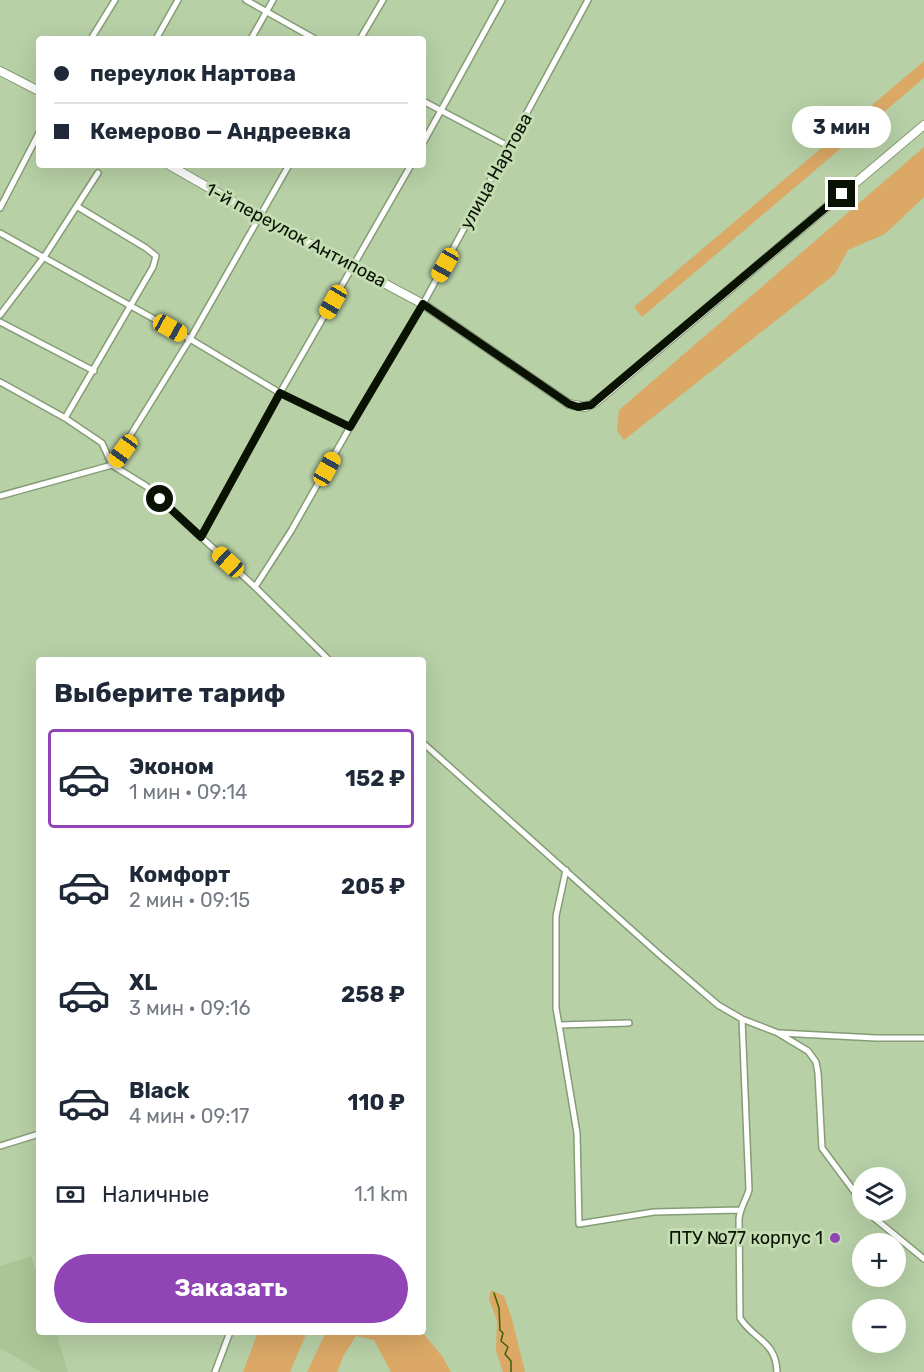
<!DOCTYPE html>
<html lang="ru">
<head>
<meta charset="utf-8">
<style>
  body { margin:0; font-family:Rubik,sans-serif; background:#f6f6f7; color:#1f2937; height:100vh; display:flex; flex-direction:column; font-size:22px; white-space:nowrap }
  * { box-sizing:border-box; margin:0 }
  p { font-size:20px; color:#747a83 }
  .icon { flex:none; width:33px; height:33px; fill:none; stroke:currentColor; stroke-width:2; stroke-linecap:round; stroke-linejoin:round }
  .map { position:relative; flex:1; overflow:hidden }
  .sheet { position:absolute; left:36px; top:657px; width:390px; height:678px; display:flex; flex-direction:column; background:#fff; border-radius:6px; box-shadow:0 6px 24px #0002 }
  .sheet>* { flex:none }
  .top-card { position:absolute; left:36px; top:36px; width:390px; height:132px; border-radius:6px; box-shadow:0 6px 24px #0002; display:grid; align-content:center; height:132px; padding:0 18px; background:#fff }
  .tools { position:absolute; left:852px; top:1167px; display:grid; gap:12px }
  .tools a { display:grid; place-items:center; width:54px; height:54px; border-radius:50%; background:#fff; box-shadow:0 6px 24px #0002; font-size:30px }
  .end { position:absolute; width:27px; height:27px; margin:-14px; border:8px solid #0a1204; background:#fff; box-shadow:0 0 0 3px #fff }
  .from { border-radius:50% }
  .bubble { position:absolute; height:42px; border-radius:21px; background:#fff; box-shadow:0 6px 24px #0002; font-size:20px; font-weight:700; line-height:42px; text-align:center }
  .car { position:absolute; width:18px; height:36px; margin:-18px -9px; border-radius:8px; box-shadow:0 0 4px 2px #0007; background:linear-gradient(#f5c518 24%,#345 0 40%,#f5c518 0 76%,#345 0 86%,#f5c518 0) }
  .top-card b { display:flex; align-items:center; gap:21px; height:57px; font-size:22px }
  .top-card b+b { border-top:2px solid #e0e1e3 }
  .top-card i { width:15px; height:15px; background:#1f2937 }
  ul { padding:0; list-style:none }
  li { display:flex; align-items:center; gap:18px; height:99px; margin:0 12px 9px; padding:0 6px; border:3px solid transparent; border-radius:6px }
  li div { flex:1 }
  li b { display:block; font-size:22px }
  li em { font-style:normal; font-weight:700 }
  li.on { border-color:#9044b6 }
  li>.icon { width:54px; height:54px; stroke-width:1.5 }
  h2 { padding:0 18px; font-size:27px; line-height:72px }
  .pay { display:flex; align-items:center; gap:15px; height:66px; padding:0 18px; font-size:22px }
  .pay p { margin-inline-start:auto }
  .button { display:flex; gap:12px; margin-top:auto; padding:12px 18px }
  .button a { flex:1; height:69px; border-radius:36px; background:#9044b6; color:#fff; font-size:24px; font-weight:700; line-height:69px; text-align:center }
  .map>svg:first-child { display:block }
  .built { fill:#aac596 }
  .green { fill:#dba866 }
  .lines { fill:none; stroke-linecap:round; stroke-linejoin:round }
  .stream { stroke:#396105; stroke-width:1.5 }
  .street-casing { stroke:#859c75; stroke-width:8 }
  .secondary-casing { stroke:#859c75; stroke-width:10 }
  .street { stroke:#fff; stroke-width:5 }
  .secondary { stroke:#fff; stroke-width:8 }
  .route { stroke:#0a1204; stroke-width:8 }
  .poi-dot { fill:#9044b6; stroke:#c4ddb3; stroke-width:2 }
  .labels { text-anchor:middle; dominant-baseline:central; stroke-width:6; stroke-linejoin:round; paint-order:stroke }
  .street-label { font-size:18px; fill:#0a1204; stroke:#c4ddb3 }
  .poi-label { font-size:18px; fill:#0a1204; stroke:#c4ddb3; text-anchor:end }
</style>
</head>
<body>
<div class="map">
<svg width="924" height="1372" viewBox="0 0 924 1372">
  <rect width="100%" height="100%" fill="#b7d0a6"/>
  <path class="built" d="M31 1256 39 1280V1332H56L68 1372H41L0 1348V1266Z"/>
  <path class="green" d="M924 61V78L642 317 634 307Z
    M924 147V197L885 234 848 250 835 274 624 440 617 431 619 410Z
    M491 1290 504 1296 511 1316 525 1372H503L496 1351 497 1321 489 1299Z
    M258 1332H307L290 1372H243Z
    M326 1332H422L442 1356 451 1372H391L374 1340 356 1336 344 1355 337 1372H307Z"/>
  <g class="lines">
    <path class="stream" d="M494 1293 499 1308 500 1330 503 1333 501 1341 508 1347 505 1354 511 1361V1372"/>
    <defs>
      <path id="street" d="M246 0 315 39
        M91 39 115 0
        M156 39 178 0
        M251 39 273 0
        M360 39 383 0
        M423 101 510 147
        M423 143 502 0
        M0 208 39 133
        M0 233 190 339 280 393 350 427
        M0 315 44 257 98 173
        M0 322 94 371
        M0 382 65 418 102 443 112 465 190 339 289 165
        M65 418 153 267 156 256 146 248 78 207
        M0 496 112 465 146 486 255 587 329 660
        M201 537 280 393 411 165
        M255 587 291 531 350 427 423 304 588 0
        M423 743 661 956 718 1005 742 1019 778 1033 808 1051 816 1062 818 1073 822 1148 862 1202
        M742 1019 749 1190C746 1200 740 1208 739 1219L740 1318C754 1340 776 1341 777 1372
        M629 1023 559 1025 577 1133 579 1224 654 1212 740 1210
        M559 1025 556 1008V916L566 870
        M779 1033 876 1038H924
        M0 1146 39 1134
        M869 1210 873 1217 924 1259
        M215 1372 230 1332"/>
      <path id="secondary" d="M0 71 39 91
        M169 165 260 217 423 304 569 404 585 407 596 402 924 125"/>
    </defs>
    <use href="#street" class="street-casing"/>
    <use href="#secondary" class="secondary-casing"/>
    <use href="#street" class="street"/>
    <use href="#secondary" class="secondary"/>
  </g>
  <g class="lines">
    <path class="route" d="M160 499 201 537 280 393 350 427 423 304 569 404 578 407 591 405 842 194"/>
  </g>
  <circle class="poi-dot" cx="835" cy="1238" r="6"/>
  <g class="labels">
    <g class="street-label">
      <text transform="translate(496 171) rotate(-61)">улица Нартова</text>
      <text transform="translate(296 235) rotate(28)">1-й переулок Антипова</text>
    </g>
    <g class="poi-label">
      <text x="823" y="1238">ПТУ №77 корпус 1</text>
    </g>
  </g>
</svg>
<div class="tools">
<a><svg class="icon" aria-label="layers" viewBox="0 0 24 24"><path d="M12 4l9 5-9 5-9-5zM3 14l9 5 9-5"/></svg></a>
<a>+</a>
<a>−</a>
</div>
<i class="end from" style="left:160px;top:499px"></i>
<i class="end" style="left:842px;top:194px"></i>
<div class="bubble" style="left:792px;top:106px;width:99px">3 мин</div>
<i class="car" style="left:445px;top:265px;rotate:209deg"></i>
<i class="car" style="left:333px;top:302px;rotate:210deg"></i>
<i class="car" style="left:170px;top:328px;rotate:119deg"></i>
<i class="car" style="left:123px;top:451px;rotate:216deg"></i>
<i class="car" style="left:327px;top:469px;rotate:29deg"></i>
<i class="car" style="left:228px;top:562px;rotate:313deg"></i>
<div class="top-card">
<b><i class="from"></i>переулок Нартова</b>
<b><i></i>Кемерово — Андреевка</b>
</div>
<section class="sheet">
<h2>Выберите тариф</h2>
<ul>
<li class="on"><svg class="icon" aria-label="car" viewBox="0 0 24 24"><path d="M5 17H2v-5l4-1 3-4h7l3 4 3 1v5h-3M9 17h6M6 11h13"/><circle cx="7" cy="17" r="2"/><circle cx="17" cy="17" r="2"/></svg><div><b>Эконом</b><p>1 мин · 09:14</p></div><em>152 ₽</em></li>
<li><svg class="icon" aria-label="car" viewBox="0 0 24 24"><path d="M5 17H2v-5l4-1 3-4h7l3 4 3 1v5h-3M9 17h6M6 11h13"/><circle cx="7" cy="17" r="2"/><circle cx="17" cy="17" r="2"/></svg><div><b>Комфорт</b><p>2 мин · 09:15</p></div><em>205 ₽</em></li>
<li><svg class="icon" aria-label="car" viewBox="0 0 24 24"><path d="M5 17H2v-5l4-1 3-4h7l3 4 3 1v5h-3M9 17h6M6 11h13"/><circle cx="7" cy="17" r="2"/><circle cx="17" cy="17" r="2"/></svg><div><b>XL</b><p>3 мин · 09:16</p></div><em>258 ₽</em></li>
<li><svg class="icon" aria-label="car" viewBox="0 0 24 24"><path d="M5 17H2v-5l4-1 3-4h7l3 4 3 1v5h-3M9 17h6M6 11h13"/><circle cx="7" cy="17" r="2"/><circle cx="17" cy="17" r="2"/></svg><div><b>Black</b><p>4 мин · 09:17</p></div><em>110 ₽</em></li>
</ul>
<div class="pay"><svg class="icon" aria-label="cash" viewBox="0 0 24 24"><path d="M3 7h18v10H3z"/><circle cx="12" cy="12" r="2"/></svg>Наличные<p>1.1 km</p></div>
<div class="button"><a>Заказать</a></div>
</section>
</div>
</body>
</html>
